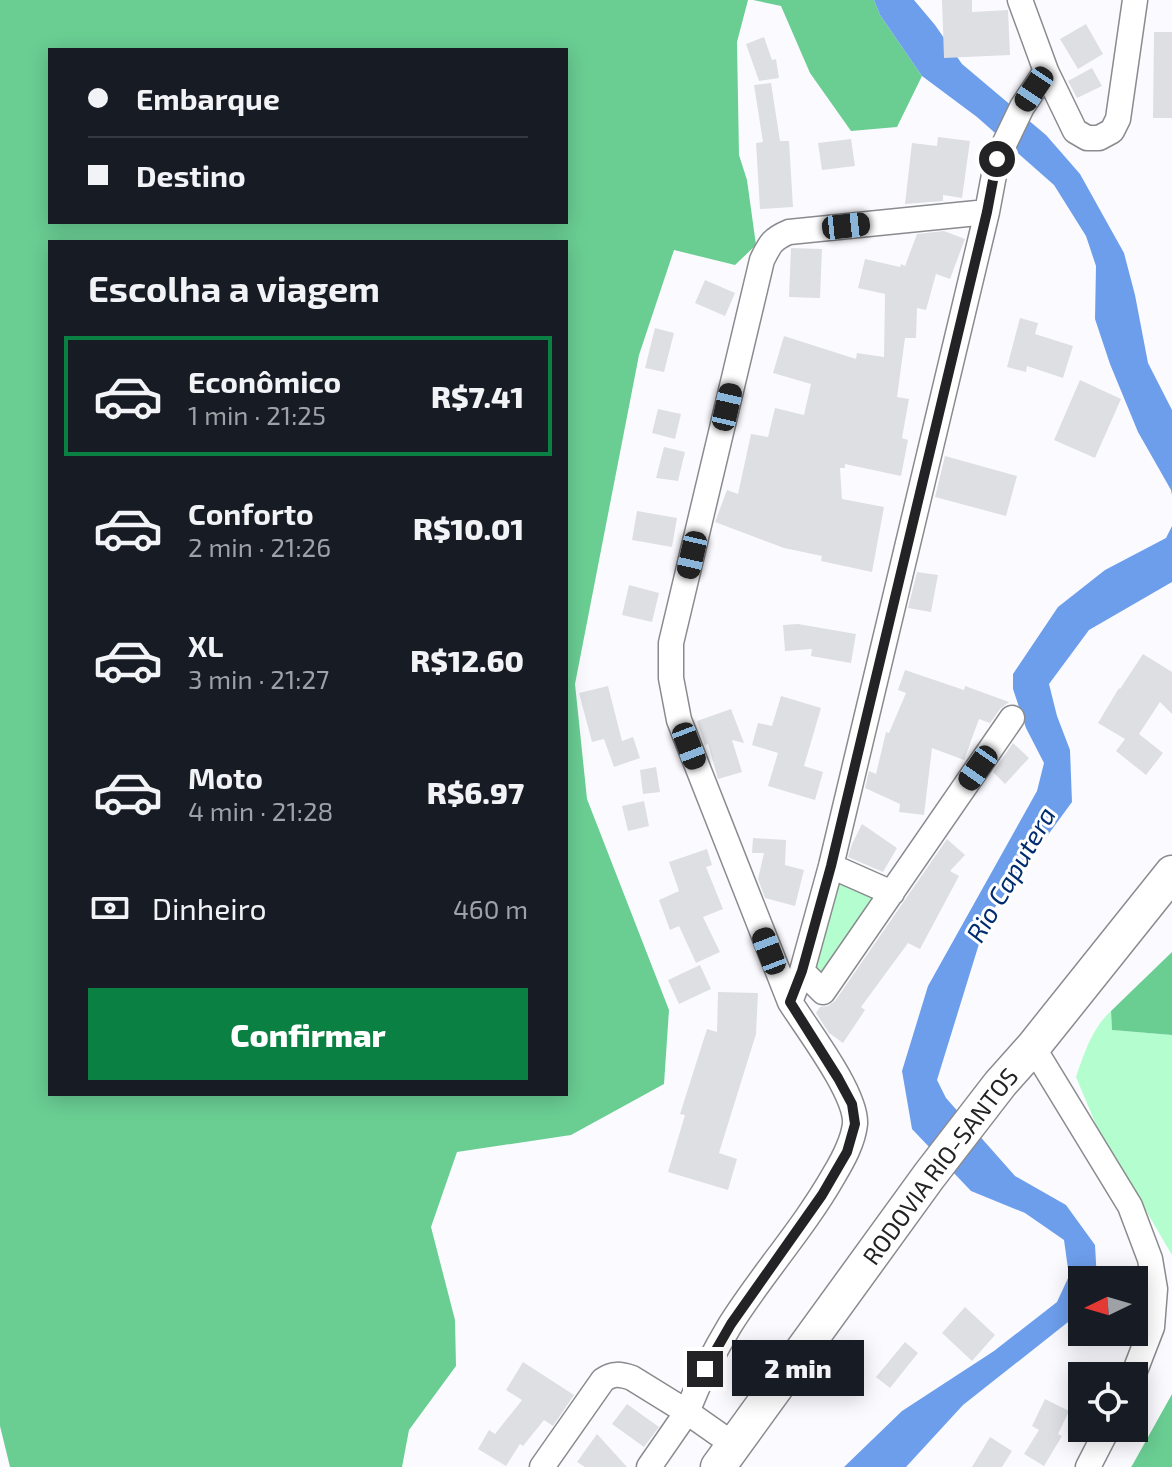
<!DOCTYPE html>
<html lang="pt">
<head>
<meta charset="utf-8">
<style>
  body { margin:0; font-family:"Exo 2",sans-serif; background:#242831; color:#f1f3f6; height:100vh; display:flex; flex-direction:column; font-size:30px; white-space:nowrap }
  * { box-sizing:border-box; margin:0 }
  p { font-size:26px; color:#9ea1a6 }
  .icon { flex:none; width:44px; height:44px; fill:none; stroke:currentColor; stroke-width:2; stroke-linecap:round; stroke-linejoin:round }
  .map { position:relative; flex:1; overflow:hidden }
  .drawer { position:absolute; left:48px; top:240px; width:520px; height:856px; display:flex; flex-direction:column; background:#171b24; border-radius:0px; box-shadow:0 4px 20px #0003 }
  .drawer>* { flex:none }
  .banner { position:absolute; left:48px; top:48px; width:520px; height:176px; border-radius:0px; box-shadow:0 4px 20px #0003; display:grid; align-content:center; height:176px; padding:0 40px; background:#171b24 }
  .needle { width:52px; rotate:265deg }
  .fabs { position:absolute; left:1068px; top:1266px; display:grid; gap:16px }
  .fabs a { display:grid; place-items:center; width:80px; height:80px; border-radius:0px; background:#171b24; box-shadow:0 4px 20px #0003; font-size:40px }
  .end { position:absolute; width:36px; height:36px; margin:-18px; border:10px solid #232325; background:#fff; box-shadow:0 0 0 4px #fff }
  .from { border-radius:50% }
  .bubble { position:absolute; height:56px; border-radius:0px; background:#171b24; box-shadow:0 4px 20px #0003; font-size:26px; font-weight:800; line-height:56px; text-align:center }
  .car { position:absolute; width:24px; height:48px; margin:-24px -12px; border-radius:10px; box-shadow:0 0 6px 2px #0007; background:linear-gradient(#222 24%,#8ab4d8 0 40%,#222 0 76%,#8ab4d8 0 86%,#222 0) }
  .banner b { display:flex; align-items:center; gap:28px; height:76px; font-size:30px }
  .banner b+b { border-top:2px solid #363941 }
  .banner i { width:20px; height:20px; background:#f1f3f6 }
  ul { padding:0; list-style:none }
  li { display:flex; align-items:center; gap:24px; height:120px; margin:0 16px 12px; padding:0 24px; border:4px solid transparent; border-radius:0px }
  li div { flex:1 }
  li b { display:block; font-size:30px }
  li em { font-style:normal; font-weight:800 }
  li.active { border-color:#0b8043 }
  li>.icon { width:72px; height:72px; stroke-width:1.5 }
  h2 { padding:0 40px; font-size:36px; line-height:96px }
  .pay { display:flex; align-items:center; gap:20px; height:88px; padding:0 40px; font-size:30px }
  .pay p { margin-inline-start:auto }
  .cta { display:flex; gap:16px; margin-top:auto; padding:16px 40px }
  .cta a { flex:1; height:92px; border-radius:0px; background:#0b8043; color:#fff; font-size:32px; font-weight:800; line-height:92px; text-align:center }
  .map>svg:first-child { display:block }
  .green { fill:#b3fdce }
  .forest { fill:#6ace93; fill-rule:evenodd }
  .water { fill:#6d9eec }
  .building { fill:#dedfe3 }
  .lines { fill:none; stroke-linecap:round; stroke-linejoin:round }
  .minor-casing { stroke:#8a8b8f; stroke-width:27 }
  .highway-casing { stroke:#8a8b8f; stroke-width:37 }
  .minor { stroke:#fff; stroke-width:24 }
  .highway { stroke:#fff; stroke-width:34 }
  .route { stroke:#232325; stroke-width:10 }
  .labels { text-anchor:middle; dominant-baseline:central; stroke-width:6; stroke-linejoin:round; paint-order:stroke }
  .street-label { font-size:24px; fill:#232325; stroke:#fff }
  .water-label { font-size:26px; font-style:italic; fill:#002c70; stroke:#fff }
</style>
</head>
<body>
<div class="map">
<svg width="1172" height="1467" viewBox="0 0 1172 1467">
  <rect width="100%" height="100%" fill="#fbfbff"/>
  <path class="green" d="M835 872 885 894 822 985 806 970Z
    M1111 1011 1112 1030 1172 1035V1255L1097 1127 1076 1077C1084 1054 1092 1028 1111 1011Z"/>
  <path class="forest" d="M0 0H748L737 42 739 155 747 180 756 245 735 265 674 250 639 355 575 684 587 799 669 1010 664 1084 571 1135 457 1152 431 1227 455 1320 456 1366 409 1430 402 1467H10L0 1426ZM566 50V222H50V50ZM566 242V1094H50V242Z
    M753 0H874L880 15 922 76 897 127 851 131 810 73 781 6Z
    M1172 952V1035L1112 1030 1111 1011Z
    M1172 1394V1467H1131L1133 1464Z"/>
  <path class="water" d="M874 0H914L935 25 962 64 1046 135 1080 174 1124 253 1135 295 1148 363 1172 410V495L1171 490 1138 432 1110 364 1095 319 1096 266 1086 236 1054 185 977 117 922 76 880 15Z
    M1172 526V582L1089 630 1049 684 1057 716 1070 750 1072 802 987 918 937 1080 946 1098 1015 1176 1066 1205 1095 1245 1097 1280H1082V1311L963 1405 906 1467H844L902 1411 994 1351 1057 1302 1069 1276 1064 1240 1025 1213 971 1191 912 1129 902 1071 928 986 1037 791 1044 763 1026 728 1013 689V674L1058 607 1105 570 1166 538Z"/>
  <path class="building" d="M942 0H972V12L1008 10 1010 55 944 58Z
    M1086 24 1103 54 1078 69 1060 39Z
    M1154 32H1172V118H1153Z
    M764 37 772 60 776 59 779 78 759 81 746 44Z
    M1092 68 1102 86 1077 98 1068 81Z
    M771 83 780 141H789L793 207 760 209 756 143 763 142 754 85Z
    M938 137 970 141 962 198 943 195V201L905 204 912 143 937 146Z
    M851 139 855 166 822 170 818 143Z
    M944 231 965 239 950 279 936 274 926 310 917 308 916 338H905L897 397 909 399 902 438 908 440 901 476 845 464V468H840L842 499 884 507 872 572 821 561 822 556 784 548 715 522 727 490 738 494 751 434 768 437 775 408 804 415 811 384 773 373 784 336 856 359 857 353 884 357 885 294 858 288 865 259 900 267 901 264 905 266 917 234Z
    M791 248 822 249 820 298 789 297Z
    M705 280 735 293 725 316 695 303Z
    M1020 318 1038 323 1035 334 1073 346 1063 378 1027 366 1026 372 1007 367Z
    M655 328 674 333 664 372 645 368Z
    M1080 380 1121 399 1095 458 1054 440Z
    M658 409 681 414 675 439 652 433Z
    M664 447 685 452 678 481 656 478Z
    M945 456 1017 476 1006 516 935 497Z
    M637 511 677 518 672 547 632 540Z
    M917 572 938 575 931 612 908 608Z
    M629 585 659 593 652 622 622 615Z
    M798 624 856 634 851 663 811 656 812 649 785 651 783 625Z
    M1143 654 1172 672V714L1160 702 1139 734 1163 753 1146 775 1116 751 1125 739 1098 723 1119 688 1120 689Z
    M905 670 964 690 965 686 1009 702 1000 709 990 723 979 719 964 760 932 748 924 815 899 812 900 804 865 788 869 771 876 774 886 732 889 733 906 693 898 690Z
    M608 686 622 741 633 737 640 758 614 767 604 739 592 742 579 693Z
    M781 696 821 708 804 766 823 772 815 800 768 786 778 753 752 745 758 723 772 726Z
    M731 709 744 743 732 740 742 772 718 779 708 744 705 745 697 721Z
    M1013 743 1029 758 1005 784 993 772Z
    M656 767 660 792 643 794 640 770Z
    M644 801 649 826 628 831 622 806Z
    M862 824 897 848 883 872 848 857 852 844Z
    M753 838 786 840 785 865 804 870 795 906 765 898 758 879 764 853H752Z
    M947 839 965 855 950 871 959 876 920 949 908 943 861 1007 865 1010 843 1043 829 1033 816 1013 820 1007 828 1006 835 1001Z
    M707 849 712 865 706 867 723 909 703 917 720 952 696 963 679 926 670 930 659 900 679 891 669 862Z
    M700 965 711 989 679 1004 668 980Z
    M718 992 758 993 756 1034 719 1153 737 1159 728 1190 668 1172 685 1115 680 1114 707 1029 717 1032Z
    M965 1307 995 1335 972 1361 942 1333Z
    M905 1342 918 1353 890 1388 876 1377Z
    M523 1362 574 1395 553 1426 544 1420 523 1446 520 1444 506 1466 478 1449 489 1430 495 1434 522 1400 506 1390Z
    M1045 1399 1069 1411 1058 1434 1062 1436 1044 1466 1024 1454 1039 1430 1032 1426Z
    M627 1404 659 1427 644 1447 612 1424Z
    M597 1434 627 1467H585L577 1462Z
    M990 1437 1012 1451 1002 1467H972Z"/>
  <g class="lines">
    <defs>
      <path id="minor" d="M1046 71 1075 131 1087 138H1099L1112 131 1118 119 1135 0
        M831 866 892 893
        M802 971 823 992 1012 718
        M790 1002 679 720 671 678V643L762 260C770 244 772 239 789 232L987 212
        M1033 1047 1130 1206 1150 1259 1155 1289 1152 1327 1133 1376
        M734 1445 687 1412C699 1382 713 1353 730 1325 762 1274 804 1228 834 1175 843 1160 853 1142 855 1124 857 1094 807 1029 790 1002L802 971 831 866 987 212 997 159 1022 107 1046 71 1020 0
        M542 1467 603 1380C613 1373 620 1374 632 1378L687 1412 649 1467
        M1088 1467 1108 1428"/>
      <g id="highway">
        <path id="s1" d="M718 1467 929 1176 1000 1084 1033 1047 1172 873"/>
      </g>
    </defs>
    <use href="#minor" class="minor-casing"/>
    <use href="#highway" class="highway-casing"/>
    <use href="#minor" class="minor"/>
    <use href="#highway" class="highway"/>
  </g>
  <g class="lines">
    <path class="route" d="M705 1369 731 1324 822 1195 847 1152 855 1124 852 1104 838 1078 790 1002 802 971 831 866 987 212 997 159"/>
  </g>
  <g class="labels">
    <g class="street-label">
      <text stroke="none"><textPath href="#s1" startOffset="374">RODOVIA RIO-SANTOS</textPath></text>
    </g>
    <g class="water-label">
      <text transform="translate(1010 874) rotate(-60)">Rio Caputera</text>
    </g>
  </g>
</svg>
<div class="fabs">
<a><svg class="needle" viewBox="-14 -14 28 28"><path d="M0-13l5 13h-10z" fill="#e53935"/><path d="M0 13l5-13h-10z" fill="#9ea1a6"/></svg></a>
<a><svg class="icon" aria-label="locate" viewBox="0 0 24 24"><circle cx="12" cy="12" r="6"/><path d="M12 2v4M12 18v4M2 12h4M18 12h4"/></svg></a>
</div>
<i class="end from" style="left:997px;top:159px"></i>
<i class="end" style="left:705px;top:1369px"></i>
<div class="bubble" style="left:732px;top:1340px;width:132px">2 min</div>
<i class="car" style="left:1034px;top:89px;rotate:214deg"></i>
<i class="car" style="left:846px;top:226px;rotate:84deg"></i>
<i class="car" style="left:727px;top:407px;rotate:13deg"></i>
<i class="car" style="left:692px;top:555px;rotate:193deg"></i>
<i class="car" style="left:689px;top:746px;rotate:159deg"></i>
<i class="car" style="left:978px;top:768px;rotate:215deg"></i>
<i class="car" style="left:769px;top:951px;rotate:339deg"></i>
<div class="banner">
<b><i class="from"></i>Embarque</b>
<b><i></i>Destino</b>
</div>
<section class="drawer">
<h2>Escolha a viagem</h2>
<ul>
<li class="active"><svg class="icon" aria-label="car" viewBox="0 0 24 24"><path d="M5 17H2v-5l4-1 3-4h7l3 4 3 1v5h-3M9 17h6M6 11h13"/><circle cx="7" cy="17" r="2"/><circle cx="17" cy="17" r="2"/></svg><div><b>Econômico</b><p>1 min · 21:25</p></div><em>R$7.41</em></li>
<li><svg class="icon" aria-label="car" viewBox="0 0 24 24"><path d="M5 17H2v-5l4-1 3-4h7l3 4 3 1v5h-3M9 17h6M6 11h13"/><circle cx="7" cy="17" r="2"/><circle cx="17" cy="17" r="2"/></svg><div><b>Conforto</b><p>2 min · 21:26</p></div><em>R$10.01</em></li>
<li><svg class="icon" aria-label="car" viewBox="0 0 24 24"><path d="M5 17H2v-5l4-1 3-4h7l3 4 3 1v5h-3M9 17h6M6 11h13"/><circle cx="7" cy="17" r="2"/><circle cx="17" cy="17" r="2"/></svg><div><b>XL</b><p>3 min · 21:27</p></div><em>R$12.60</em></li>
<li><svg class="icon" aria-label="car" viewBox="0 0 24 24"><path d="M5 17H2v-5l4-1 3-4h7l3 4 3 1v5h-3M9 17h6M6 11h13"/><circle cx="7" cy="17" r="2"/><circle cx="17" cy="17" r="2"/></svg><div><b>Moto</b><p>4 min · 21:28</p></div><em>R$6.97</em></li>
</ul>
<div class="pay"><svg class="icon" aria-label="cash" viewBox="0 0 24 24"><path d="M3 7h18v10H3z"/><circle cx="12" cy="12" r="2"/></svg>Dinheiro<p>460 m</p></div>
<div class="cta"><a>Confirmar</a></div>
</section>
</div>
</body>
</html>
